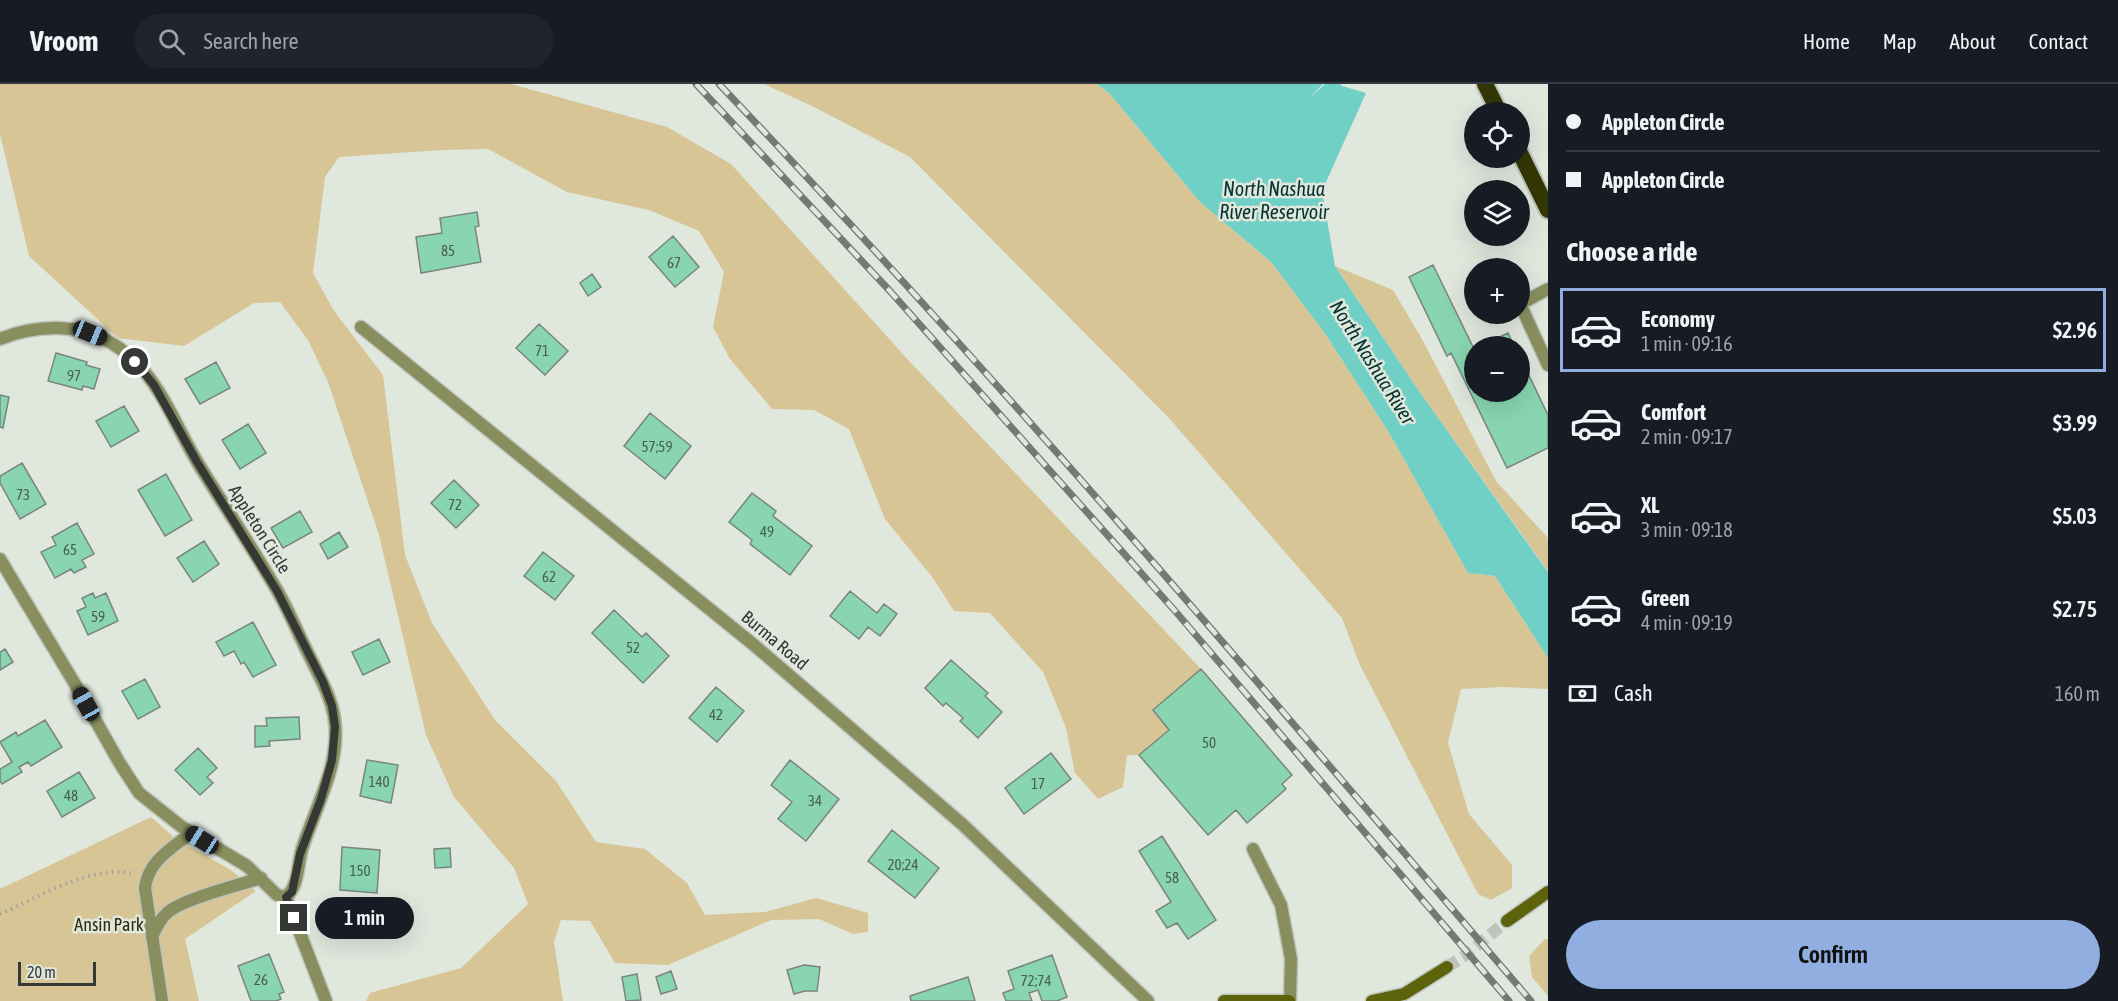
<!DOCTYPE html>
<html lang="en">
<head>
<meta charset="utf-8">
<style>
  body { margin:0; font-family:"Asap Condensed",sans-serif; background:#20242c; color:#f1f3f6; height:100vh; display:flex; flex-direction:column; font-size:22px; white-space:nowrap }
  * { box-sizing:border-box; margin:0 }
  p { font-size:20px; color:#9ea1a6 }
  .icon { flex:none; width:33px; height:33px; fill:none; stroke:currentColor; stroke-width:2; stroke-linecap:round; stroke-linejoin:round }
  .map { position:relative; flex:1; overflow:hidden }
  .drawer { display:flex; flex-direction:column; background:#171b24; width:570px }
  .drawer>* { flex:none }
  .hud { display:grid; align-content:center; height:132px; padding:0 18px; background:#171b24 }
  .fabs { position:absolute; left:1464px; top:18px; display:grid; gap:12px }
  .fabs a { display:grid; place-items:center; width:66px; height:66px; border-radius:50%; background:#171b24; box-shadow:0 6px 24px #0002; font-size:30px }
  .scale { position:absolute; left:18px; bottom:15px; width:78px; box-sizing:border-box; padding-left:6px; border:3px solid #353834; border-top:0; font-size:16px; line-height:21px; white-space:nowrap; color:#353834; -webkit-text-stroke:4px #e0e7dd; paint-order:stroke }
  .end { position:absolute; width:27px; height:27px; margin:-14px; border:8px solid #353834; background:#fff; box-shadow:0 0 0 3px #fff }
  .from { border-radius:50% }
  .bubble { position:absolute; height:42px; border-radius:21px; background:#171b24; box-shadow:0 6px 24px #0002; font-size:20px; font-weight:600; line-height:42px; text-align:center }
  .car { position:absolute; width:18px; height:36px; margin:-18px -9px; border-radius:8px; box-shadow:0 0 4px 2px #0007; background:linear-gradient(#222 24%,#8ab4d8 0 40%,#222 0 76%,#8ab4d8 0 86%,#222 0) }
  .hud b { display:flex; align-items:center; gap:21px; height:57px; font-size:22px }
  .hud b+b { border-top:2px solid #363941 }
  .hud i { width:15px; height:15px; background:#f1f3f6 }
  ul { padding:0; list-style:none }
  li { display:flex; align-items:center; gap:18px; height:84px; margin:0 12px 9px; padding:0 6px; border:3px solid transparent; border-radius:0px }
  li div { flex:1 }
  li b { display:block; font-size:22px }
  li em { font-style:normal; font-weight:600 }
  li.active { border-color:#90afe0 }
  li>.icon { width:54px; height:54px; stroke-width:1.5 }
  h2 { padding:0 18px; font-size:27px; line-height:72px }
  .pay { display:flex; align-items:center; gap:15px; height:66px; padding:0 18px; font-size:22px }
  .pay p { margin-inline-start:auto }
  .button { display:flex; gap:12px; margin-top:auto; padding:12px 18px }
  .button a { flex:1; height:69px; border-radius:36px; background:#90afe0; color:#111; font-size:24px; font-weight:600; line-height:69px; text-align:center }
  header { display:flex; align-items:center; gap:36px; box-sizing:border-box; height:84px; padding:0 30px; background:#171b24; border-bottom:2px solid #363941 }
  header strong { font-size:28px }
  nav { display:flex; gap:33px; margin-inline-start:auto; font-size:21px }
  .search { width:420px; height:54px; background:#20242c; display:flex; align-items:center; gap:15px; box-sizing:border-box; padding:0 21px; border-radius:33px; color:#9ea1a6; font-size:22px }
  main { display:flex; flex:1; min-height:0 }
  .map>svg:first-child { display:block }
  .green { fill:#d8c595 }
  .water { fill:#70d0c6 }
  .building { fill:#88d5b0; stroke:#79857f; stroke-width:1.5 }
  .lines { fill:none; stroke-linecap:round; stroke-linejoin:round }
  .secondary-tunnel { stroke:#bec4bb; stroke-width:12; stroke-dasharray:12 6; stroke-linecap:butt }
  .service-casing { stroke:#bec4bb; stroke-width:15 }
  .minor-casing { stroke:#bec4bb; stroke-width:15 }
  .secondary-casing { stroke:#bec4bb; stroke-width:15 }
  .trunk-casing { stroke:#bec4bb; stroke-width:20 }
  .path { stroke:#9ea49c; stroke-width:4; stroke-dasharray:1.5 4.5; stroke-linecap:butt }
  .service { stroke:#888e5d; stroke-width:12 }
  .minor { stroke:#888e5d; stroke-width:12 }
  .secondary { stroke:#5d630a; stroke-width:12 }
  .trunk { stroke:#333704; stroke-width:16 }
  .rail-casing { stroke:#747973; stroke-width:7 }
  .rail { stroke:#e0e7dd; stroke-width:4.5; stroke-dasharray:14; stroke-linecap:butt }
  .route { stroke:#353834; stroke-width:8 }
  .labels { text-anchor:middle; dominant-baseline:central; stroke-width:5; stroke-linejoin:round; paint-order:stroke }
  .number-label { font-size:15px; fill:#4a5f53 }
  .street-label { font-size:18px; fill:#353834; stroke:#e0e7dd }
  .park-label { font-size:18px; fill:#332808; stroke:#e0e7dd }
  .water-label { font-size:20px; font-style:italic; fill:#043531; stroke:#e0e7dd }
</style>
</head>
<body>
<header>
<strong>Vroom</strong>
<div class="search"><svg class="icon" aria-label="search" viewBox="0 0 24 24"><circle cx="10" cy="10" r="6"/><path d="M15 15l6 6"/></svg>Search here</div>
<nav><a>Home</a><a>Map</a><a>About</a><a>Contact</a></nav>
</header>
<main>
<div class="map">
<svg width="1548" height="917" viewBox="0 0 1548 917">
  <rect width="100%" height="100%" fill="#e0e7dd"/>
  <path class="green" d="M0 0H511L667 43 731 80 911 279 1201 585 1153 626 1169 646 1139 671H1127L1123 703 1098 715 1075 689 1066 644 1043 588 990 529 954 527 933 494 885 435 849 345 814 326 772 325 730 275 713 243 724 188 699 147 649 126 567 108 488 65 442 66 339 73 325 93 313 189 334 227 383 291 405 471 432 539 495 636 556 697 596 758 645 765 687 799 705 831 765 828 816 814 868 829V848L853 850 819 835 771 836 668 881 615 879 590 837 561 836 554 858 563 917H366L370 909 461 884 528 820 514 784 454 713 426 651 379 451 328 298 308 256 280 218 254 219 184 262 118 254 29 172 0 50Z
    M764 0H1097L1110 10 1199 117 1271 178 1324 248 1388 347 1468 489 1495 492 1548 574V605L1502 603 1461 605 1448 659 1469 730 1512 781V804L1491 816 1478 810 1359 579 1342 534 1169 334 910 73 812 22Z
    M1335 182 1393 206 1423 257 1496 397 1548 454V487L1421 310Z
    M151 733 176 755 231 786 256 807 185 855 199 917H0V805Z
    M1545 855H1548V912L1532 893 1529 872Z"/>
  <path class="water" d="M1097 0H1323L1307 16 1325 0H1340L1342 2 1366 9 1322 107 1335 182 1421 310 1548 488V574L1495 492 1468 489 1388 347 1324 248 1271 178 1199 117 1110 10Z"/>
  <path class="building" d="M477 128 479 142 475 143 481 178 421 189 416 153 442 149 440 134Z
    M673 152 699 183 675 203 649 173Z
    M1433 181 1474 265V308H1520V273L1548 331V364L1507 384 1451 269 1447 272 1409 193Z
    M592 190 601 203 588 212 580 199Z
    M539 240 568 267 545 291 516 264Z
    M1508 249 1514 262H1480Z
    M56 269 87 278 86 281 100 285 94 305 83 302 82 306 48 297Z
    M216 278 230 304 200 320 185 295Z
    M0 311 9 313 3 344 0 343Z
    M124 322 139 347 111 363 96 337Z
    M650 329 691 362 665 395 624 362Z
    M248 340 266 369 240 385 222 356Z
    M22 379 46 420 20 435 0 399V392Z
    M166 390 192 436 165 452 138 406Z
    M454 396 479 421 456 444 431 419Z
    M752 409 776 427 773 432 812 462 790 491 750 460 752 456 729 438Z
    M300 427 312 448 283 464 271 444Z
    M77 439 94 470 82 476 86 483 74 489 71 485 55 494 41 468 56 461 52 453Z
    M339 448 348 463 328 475 320 460Z
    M204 457 219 480 193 498 177 474Z
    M543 468 574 492 555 516 524 492Z
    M850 507 877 529 884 520 897 530 880 552 868 543 859 555 830 532Z
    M93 509 95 514 106 509 118 537 88 551 77 527 86 523 82 514Z
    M614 526 642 553 646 549 669 572 643 599 592 549Z
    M253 538 276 581 253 593 244 578 241 580 234 567 224 572 216 558Z
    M379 555 390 578 363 591 352 568Z
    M5 565 13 578 0 586V568Z
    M951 576 988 609 985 612 1002 628 978 654 960 637 963 634 946 619 943 622 925 604Z
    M1201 585 1292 691 1282 700 1286 705 1247 739 1236 726 1208 751 1139 671 1169 646 1153 626Z
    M145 595 160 623 138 635 122 607Z
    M716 603 744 627 717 658 689 634Z
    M299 633 300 655 269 657 270 662 255 663V642H267L266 634Z
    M45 636 62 663 31 682 28 678 19 683 22 688 2 700 0 697V685L12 678 0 658 16 648 18 652Z
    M198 664 217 684 207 693 213 699 200 711 175 686Z
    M1051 669 1071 695 1024 730 1005 704Z
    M367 676 398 681 391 719 360 712Z
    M790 676 839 715 806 757 778 735 792 718 771 701Z
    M79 688 95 714 62 733 47 707Z
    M892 746 939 784 915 814 868 777Z
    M1162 752 1216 836 1188 855 1177 839 1167 844 1156 827 1171 818 1139 767Z
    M342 763 380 766 377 809 340 806Z
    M450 764 451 783 435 784 434 765Z
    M269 870 284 908 279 910 281 915 276 917H251L238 882Z
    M1052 871 1067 913 1057 917H1042L1038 906 1029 909 1032 917H1006L1003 909 1014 905 1008 887Z
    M804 881 820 883 817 907H805L794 910 787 886Z
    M671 887 677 905 661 910 656 893Z
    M637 890 641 916 626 917 622 893Z
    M968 893 975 917H911L910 912Z"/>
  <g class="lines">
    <path class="secondary-tunnel" d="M1447 883 1463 873 1507 837"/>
    <defs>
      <path id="service" d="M1548 205 1520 220 1548 281
        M1253 765 1281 821 1291 875 1290 917
        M152 853C156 844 160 835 167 829 182 815 239 801 261 794
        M162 917 145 804C148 777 171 765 191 749"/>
      <path id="minor" d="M361 243 754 561 962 740 1148 917
        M0 255C37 240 79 239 113 260 125 267 135 277 144 287 167 315 180 350 199 381 225 423 253 465 278 508 290 529 299 552 310 573 319 592 330 610 334 632 342 677 317 720 303 762 297 778 300 801 286 813L277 811 247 782 182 743 139 709 119 678 75 600 0 475
        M286 813 326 917"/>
      <path id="secondary" d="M1507 837 1548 808
        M1224 917H1289
        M1372 917 1404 910 1447 883"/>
      <path id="trunk" d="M1485 0 1499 28
        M1520 69 1548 126"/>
    </defs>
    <use href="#service" class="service-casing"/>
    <use href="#minor" class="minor-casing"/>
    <use href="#secondary" class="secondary-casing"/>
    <use href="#trunk" class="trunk-casing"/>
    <path class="path" d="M0 830C39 813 88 782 131 789"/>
    <use href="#service" class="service"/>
    <use href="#minor" class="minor"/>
    <use href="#secondary" class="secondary"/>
    <use href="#trunk" class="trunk"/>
    <defs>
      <path id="rail" d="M696 0 889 206 1176 528 1509 917
        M719 0C1001 296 1266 607 1531 917"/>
    </defs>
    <use href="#rail" class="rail-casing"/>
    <use href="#rail" class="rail"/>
  </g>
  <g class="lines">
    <path class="route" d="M135 278 154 301 197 378 277 507 323 598 332 622 335 643 332 676 321 715 300 770 292 808 286 813 294 834"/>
  </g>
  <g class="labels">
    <g class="number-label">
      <text x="448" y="166">85</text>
      <text x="674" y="178">67</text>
      <text x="542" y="266">71</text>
      <text x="74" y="291">97</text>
      <text x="657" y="362">57;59</text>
      <text x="23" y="410">73</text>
      <text x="455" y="420">72</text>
      <text x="767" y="447">49</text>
      <text x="70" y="465">65</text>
      <text x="549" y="492">62</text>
      <text x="98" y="532">59</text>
      <text x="633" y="563">52</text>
      <text x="716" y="630">42</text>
      <text x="1209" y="658">50</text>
      <text x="379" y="697">140</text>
      <text x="1038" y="699">17</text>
      <text x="71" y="711">48</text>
      <text x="815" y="716">34</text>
      <text x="903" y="780">20;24</text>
      <text x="360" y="786">150</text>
      <text x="1172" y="793">58</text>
      <text x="261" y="895">26</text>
      <text x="1036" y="896">72;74</text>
    </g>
    <g class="street-label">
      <text transform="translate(260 445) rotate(58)">Appleton Circle</text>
      <text transform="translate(775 556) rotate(40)">Burma Road</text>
    </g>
    <g class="park-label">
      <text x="109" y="840">Ansin Park</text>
    </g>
    <g class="water-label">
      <text x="1274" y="104">North Nashua<tspan x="1274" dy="23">River Reservoir</tspan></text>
      <text transform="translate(1373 278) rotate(58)">North Nashua River</text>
    </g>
  </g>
</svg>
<div class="fabs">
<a><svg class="icon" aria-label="locate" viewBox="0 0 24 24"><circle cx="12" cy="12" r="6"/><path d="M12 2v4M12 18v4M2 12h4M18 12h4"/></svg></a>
<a><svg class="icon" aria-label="layers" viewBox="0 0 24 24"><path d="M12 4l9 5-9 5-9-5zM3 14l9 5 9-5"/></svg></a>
<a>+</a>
<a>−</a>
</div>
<div class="scale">20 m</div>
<i class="end from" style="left:135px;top:278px"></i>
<i class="end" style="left:294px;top:834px"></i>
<div class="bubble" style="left:315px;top:813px;width:99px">1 min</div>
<i class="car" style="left:90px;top:249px;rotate:112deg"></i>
<i class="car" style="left:86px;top:620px;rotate:331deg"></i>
<i class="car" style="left:202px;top:756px;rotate:302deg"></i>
</div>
<section class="drawer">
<div class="hud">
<b><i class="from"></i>Appleton Circle</b>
<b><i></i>Appleton Circle</b>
</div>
<h2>Choose a ride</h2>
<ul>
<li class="active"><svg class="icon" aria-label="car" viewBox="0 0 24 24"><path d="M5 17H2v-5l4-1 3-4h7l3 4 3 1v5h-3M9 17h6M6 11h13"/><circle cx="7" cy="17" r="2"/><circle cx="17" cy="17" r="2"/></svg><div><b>Economy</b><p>1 min · 09:16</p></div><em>$2.96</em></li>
<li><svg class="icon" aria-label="car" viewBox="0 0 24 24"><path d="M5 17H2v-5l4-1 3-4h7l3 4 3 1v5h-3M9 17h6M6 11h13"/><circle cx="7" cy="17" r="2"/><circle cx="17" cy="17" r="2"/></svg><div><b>Comfort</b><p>2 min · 09:17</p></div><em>$3.99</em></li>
<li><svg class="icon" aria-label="car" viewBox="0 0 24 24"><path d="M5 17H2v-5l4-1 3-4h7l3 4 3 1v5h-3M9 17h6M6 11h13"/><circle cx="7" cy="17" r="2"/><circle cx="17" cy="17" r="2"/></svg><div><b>XL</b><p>3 min · 09:18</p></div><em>$5.03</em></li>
<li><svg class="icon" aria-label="car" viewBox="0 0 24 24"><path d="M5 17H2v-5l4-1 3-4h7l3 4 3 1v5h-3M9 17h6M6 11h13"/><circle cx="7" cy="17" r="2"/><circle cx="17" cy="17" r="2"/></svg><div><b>Green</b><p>4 min · 09:19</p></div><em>$2.75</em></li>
</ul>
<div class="pay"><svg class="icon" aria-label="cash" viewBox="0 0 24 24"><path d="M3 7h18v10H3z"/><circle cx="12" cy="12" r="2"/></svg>Cash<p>160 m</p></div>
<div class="button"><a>Confirm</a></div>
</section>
</main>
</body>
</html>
